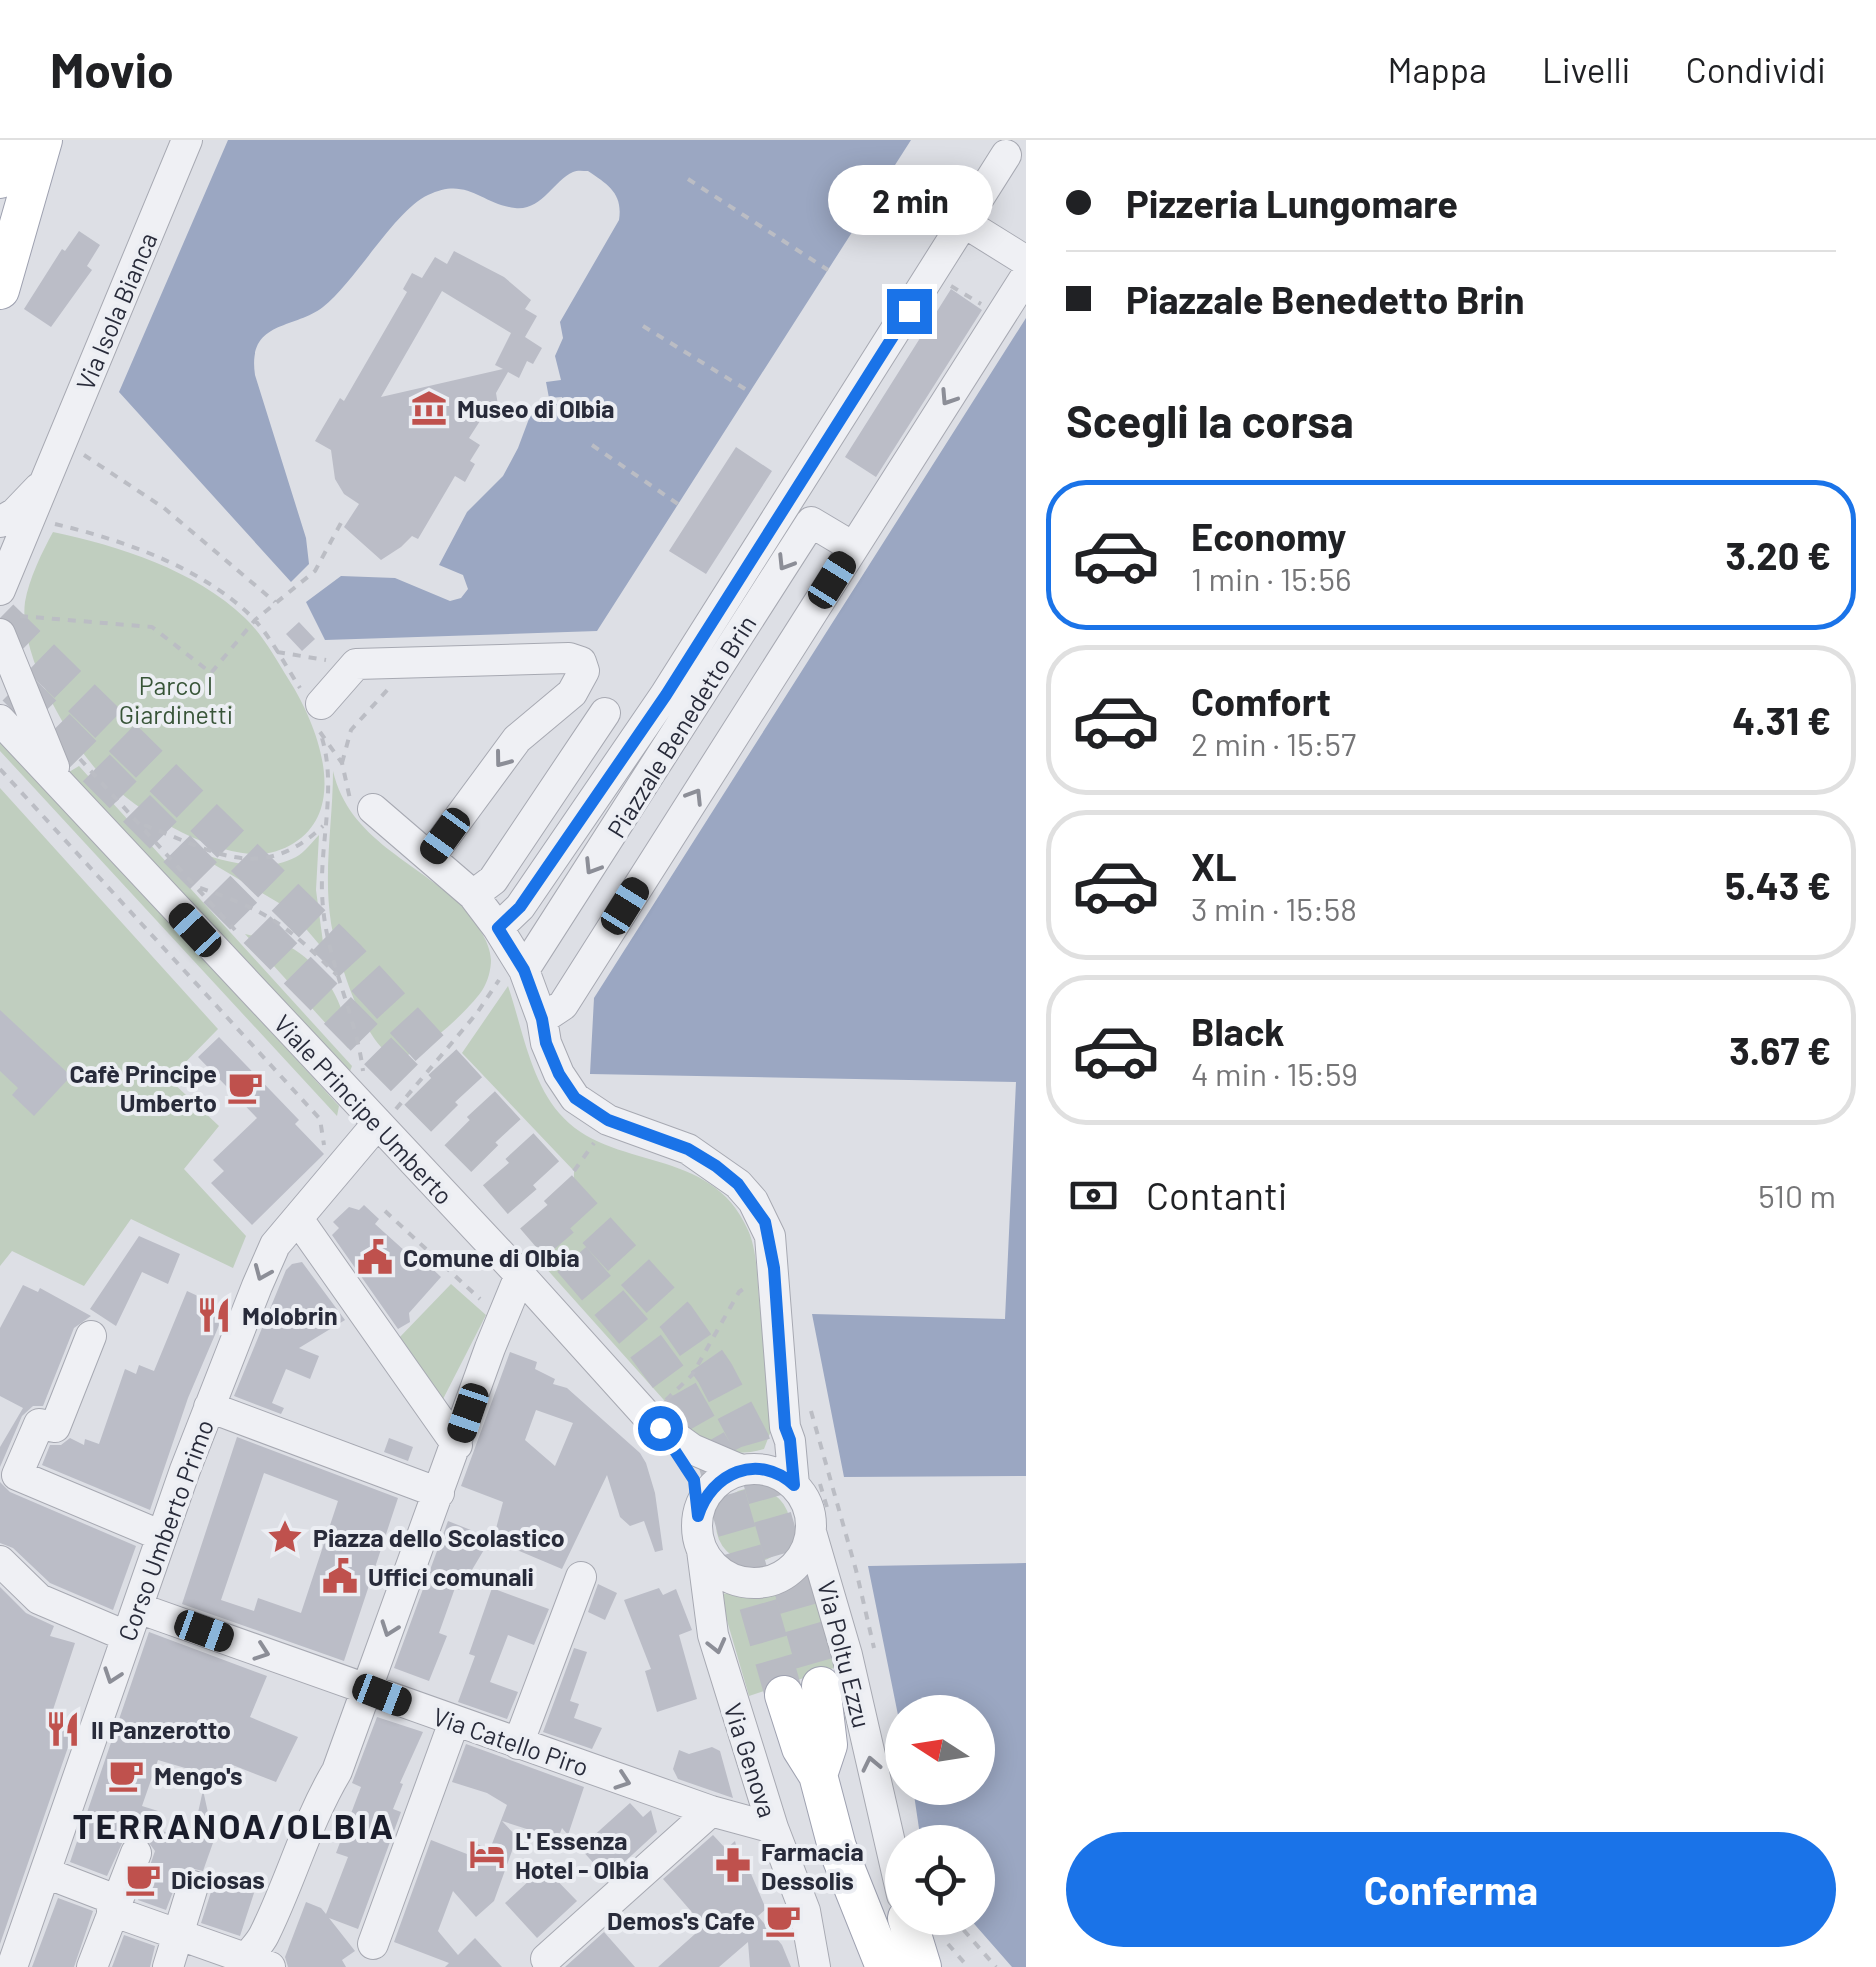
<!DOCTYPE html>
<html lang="it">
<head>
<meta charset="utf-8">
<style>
  body { margin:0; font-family:Barlow,sans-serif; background:#f6f6f6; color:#202124; height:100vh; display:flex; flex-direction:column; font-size:38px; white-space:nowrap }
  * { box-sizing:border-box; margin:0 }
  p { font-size:32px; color:#757577 }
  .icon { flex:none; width:55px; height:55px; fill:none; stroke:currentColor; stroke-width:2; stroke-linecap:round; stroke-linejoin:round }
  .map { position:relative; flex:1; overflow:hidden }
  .drawer { display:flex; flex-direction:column; background:#fff; width:850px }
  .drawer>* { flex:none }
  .guide { display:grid; align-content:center; height:220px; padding:0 40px; background:#fff }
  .needle { width:65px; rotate:282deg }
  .tools { position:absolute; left:885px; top:1555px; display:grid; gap:20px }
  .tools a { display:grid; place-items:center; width:110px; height:110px; border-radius:50%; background:#fff; box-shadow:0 5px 25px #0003; font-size:50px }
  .end { position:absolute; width:45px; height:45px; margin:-22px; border:12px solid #1a73e8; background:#fff; box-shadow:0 0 0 5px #fff }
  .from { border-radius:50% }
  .bubble { position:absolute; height:70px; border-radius:35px; background:#fff; box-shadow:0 5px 25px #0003; font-size:32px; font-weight:700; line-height:70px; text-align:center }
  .car { position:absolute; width:30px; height:60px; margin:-30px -15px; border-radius:12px; box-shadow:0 0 8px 2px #0007; background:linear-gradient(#222 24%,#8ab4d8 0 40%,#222 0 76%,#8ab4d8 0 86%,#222 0) }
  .guide b { display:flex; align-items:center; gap:35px; height:95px; font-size:38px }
  .guide b+b { border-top:2px solid #e0e0e0 }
  .guide i { width:25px; height:25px; background:#202124 }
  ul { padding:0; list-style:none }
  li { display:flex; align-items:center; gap:30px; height:150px; margin:0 20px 15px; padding:0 20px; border:5px solid #e0e0e0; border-radius:40px }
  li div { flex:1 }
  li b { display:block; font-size:38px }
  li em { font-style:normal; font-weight:700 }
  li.current { border-color:#1a73e8 }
  li>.icon { width:90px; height:90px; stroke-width:1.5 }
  h2 { padding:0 40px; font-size:45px; line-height:120px }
  .pay { display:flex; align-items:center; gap:25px; height:110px; padding:0 40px; font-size:38px }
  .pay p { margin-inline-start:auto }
  .primary-button { display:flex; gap:20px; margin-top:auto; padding:20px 40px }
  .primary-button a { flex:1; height:115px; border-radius:60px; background:#1a73e8; color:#fff; font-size:40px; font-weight:700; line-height:115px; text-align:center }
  header { display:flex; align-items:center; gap:60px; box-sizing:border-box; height:140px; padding:0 50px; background:#fff; border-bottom:2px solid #e0e0e0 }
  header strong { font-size:48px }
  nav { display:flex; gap:55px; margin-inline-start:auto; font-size:35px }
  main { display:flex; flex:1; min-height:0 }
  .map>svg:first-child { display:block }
  .green { fill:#c0cebf }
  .water { fill:#9ba7c2 }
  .building { fill:#bbbdc7; fill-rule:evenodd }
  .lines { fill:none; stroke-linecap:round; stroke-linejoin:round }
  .major-tunnel { stroke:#b9bbc3; stroke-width:38; stroke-dasharray:38 19; stroke-linecap:butt }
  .minor-casing { stroke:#a7a9b2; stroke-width:32 }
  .major-casing { stroke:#9ea1b0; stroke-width:40 }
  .path { stroke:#bbbdc4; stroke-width:4; stroke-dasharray:8 8; stroke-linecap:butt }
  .minor { stroke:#eff0f4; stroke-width:30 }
  .major { stroke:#fff; stroke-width:38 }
  .oneway { stroke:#8c8e97 }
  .route { stroke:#1a73e8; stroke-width:12 }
  .labels { text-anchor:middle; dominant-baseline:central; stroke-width:8; stroke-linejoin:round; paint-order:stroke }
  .street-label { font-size:25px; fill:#282b3a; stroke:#eceef3 }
  .poi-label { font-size:25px; font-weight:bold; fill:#282b3a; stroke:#eceef3; text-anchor:start }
  .park-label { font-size:25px; fill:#375437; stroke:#eceef3 }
  .district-label { font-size:35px; font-weight:bold; letter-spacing:2.5px; fill:#1a1d2b; stroke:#eceef3 }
</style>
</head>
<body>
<header>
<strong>Movio</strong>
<nav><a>Mappa</a><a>Livelli</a><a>Condividi</a></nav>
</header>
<main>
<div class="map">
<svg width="1026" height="1827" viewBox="0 0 1026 1827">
  <rect width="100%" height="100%" fill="#dddfe5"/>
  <path class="green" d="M53 392C119 406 195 430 245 478 263 495 276 519 289 540 317 584 350 668 294 703 281 711 265 716 250 714 203 710 138 672 104 638 69 602 18 514 25 462 29 439 42 412 53 392Z
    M0 595 339 966 337 976 0 611Z
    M79 626 352 926 347 939 69 632Z
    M333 631C349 700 416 721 463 767 475 782 490 800 491 820 491 829 488 841 483 849 473 866 414 923 395 917 364 907 336 813 331 783 323 731 333 682 333 631Z
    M0 648 218 889 169 939 219 986 184 1029 246 1096 233 1128 131 1079 84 1146 12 1111 0 1126Z
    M319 695 316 750 324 810 289 769 188 709C220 720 263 735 296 717 305 712 312 702 319 695Z
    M245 794C257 797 272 799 284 804 323 822 349 867 348 908Z
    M508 846C522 887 530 939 559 973 610 1033 711 1004 748 1090 757 1110 757 1136 759 1158 763 1196 767 1234 771 1272L772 1288 764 1309C725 1320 706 1305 671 1290L680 1278 544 1126C555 1096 575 1065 574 1031L462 913Z
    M451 1144 486 1175 441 1263 398 1199Z
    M716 1385a37 37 0 1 1 74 0a37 37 0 1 1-74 0Z
    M808 1433 834 1528 749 1556 719 1453C758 1457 775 1456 808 1433Z"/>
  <path class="water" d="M228 0H911L597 491 325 500 306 462 341 436 395 438 450 461 461 458 468 449 463 435 439 425 467 372 503 336 518 308 533 268 564 263 562 257 549 258 546 242 561 240 555 216 563 198 560 182 619 80C623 54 609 45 588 31 583 31 577 30 573 32 553 41 542 71 515 68 481 64 467 36 428 55 395 70 356 141 323 167 293 190 247 180 255 235L306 398 309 424 291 442 119 252Z
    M1026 178V1336L844 1337 812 1174 1005 1179 1016 942 590 934 594 858Z
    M1026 1423V1827H1012L969 1778H978V1702H921L913 1648H978V1572H902V1595L868 1426Z"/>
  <path class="building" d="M79 91 100 105 87 126 92 130 51 187 24 169 62 109 65 111Z
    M454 111 504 137 531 160 525 169 537 176 525 197 542 208 533 224 527 221 519 238 508 232 496 253 498 265 489 267 469 298 480 305 470 321 475 324 465 342 455 336 418 399 412 396 401 407 381 420 344 387 359 364 344 354 335 339 331 310 315 301 340 258 344 261 407 152 403 149 412 133 422 138 435 117 447 124ZM442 151 511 193 495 225 503 229 381 257Z
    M951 149 982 170 876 337 845 317Z
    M736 307 772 331 706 434 669 411Z
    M299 482 315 499 302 511 286 494Z
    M0 870 71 936 34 976 12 955 18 948 0 931Z
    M219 897 299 980 295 984 324 1014 252 1085 211 1043 224 1031 213 1020 257 978 198 917Z
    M364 1065 379 1079 375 1084 416 1121 420 1117 441 1137 409 1173 410 1182 398 1189 332 1095 339 1088 333 1082 349 1067 359 1070Z
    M139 1096 180 1114 168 1144 142 1132 116 1186 90 1169Z
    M302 1122 345 1180 299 1208 319 1216 310 1239 286 1229 272 1263 284 1268 281 1274 234 1256 286 1130 292 1124Z
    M23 1145 38 1152 40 1148 91 1176 74 1188 43 1266H33L22 1276 0 1327V1307L23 1268 0 1256V1188Z
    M187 1151 226 1169 188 1258 150 1370 42 1325 50 1305H61L70 1298 84 1305 85 1299 99 1304 125 1229 136 1234 139 1225 154 1231Z
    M510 1212 537 1222 535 1229 555 1239 553 1244 567 1248 640 1313 646 1323 655 1353 663 1410 655 1412 644 1381 630 1386 620 1377 607 1335 562 1429 493 1400 503 1362 461 1346ZM536 1270 573 1283 555 1326 525 1300Z
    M237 1297 398 1358 344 1521 182 1464ZM264 1333 338 1361 301 1473 258 1458 254 1471 221 1460Z
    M389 1298 413 1307 408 1321 384 1312Z
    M0 1342 10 1352 136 1406 113 1470 50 1443 13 1408 0 1403Z
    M448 1381 491 1398 460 1450 455 1448 439 1493 447 1496 429 1541 394 1528Z
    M598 1444 617 1453 605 1480 588 1472Z
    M0 1447 26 1473 54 1486 50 1496 75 1503 50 1579 75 1587 0 1804Z
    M492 1448 549 1469 534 1505 508 1495 490 1542 518 1552 507 1579 458 1562 475 1516 469 1514Z
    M659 1448 663 1455 676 1449 692 1490 679 1495 697 1559 657 1572 645 1531 651 1529 624 1460Z
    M149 1492 267 1536 250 1577 298 1597 276 1642 230 1624 224 1625 219 1638 158 1620 142 1666 158 1671 152 1688 192 1700 203 1650 214 1700 203 1731 190 1728 180 1733 166 1770 138 1760 155 1711 144 1696 132 1695 124 1699 107 1736 70 1722Z
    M574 1508 587 1512 570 1561 579 1564 574 1578 602 1588 592 1609 543 1592Z
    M377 1577 423 1592 400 1643 403 1644 393 1669 401 1672 358 1789 329 1778 355 1811 342 1820 346 1827H288L285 1817 306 1762 321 1768 326 1774 348 1717 336 1713 361 1647 352 1643Z
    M466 1604 584 1647 568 1695 562 1688 558 1699 502 1681 517 1697 494 1761 476 1777 453 1751 438 1791 458 1815 475 1798 502 1827H445L449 1823 394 1802 431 1700 472 1716 477 1704 490 1709 507 1665 487 1653 452 1642Z
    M712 1607 720 1611 733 1658 678 1639 673 1629 679 1610 689 1614Z
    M630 1663 643 1677 651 1670 657 1692 607 1738 580 1708Z
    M713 1695 726 1709 735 1701 743 1734 749 1729 766 1769 758 1776 782 1805 791 1827H750L748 1802 719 1827H658L704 1786 663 1739Z
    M544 1727 577 1761 537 1798 505 1763Z
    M210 1739 254 1753 240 1796 201 1783 211 1752Z
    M58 1758 93 1771 74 1827H32Z
    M604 1792 635 1827H565Z
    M124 1795 155 1806 150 1827H112Z"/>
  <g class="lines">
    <path class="major-tunnel" d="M0 478 347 818 676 1177 715 1233 751 1302 821 1546
      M16 547 488 1022 641 1200 678 1250 715 1315 784 1555"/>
    <defs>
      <path id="minor" d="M965 83 1026 121
        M0 382 15 373 39 348
        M0 450 187 0
        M0 494 54 627
        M321 564 356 524 569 518 581 522 584 531 572 553 517 599 430 717
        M0 580 520 1135 649 1278 692 1309 741 1330
        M373 669 473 755 498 788 524 830 542 879 546 903 559 934 575 958 608 980 688 1009 738 1044 753 1061 770 1096 785 1287 790 1301 794 1345
        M473 755 493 740 605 573
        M498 788 520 767 665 555 1006 15
        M524 830 811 382 853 407
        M542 879 563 865 1026 136
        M298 1079 457 1305
        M91 1196 55 1287 39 1284 17 1335 162 1396
        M209 1267 439 1353
        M697 1386a57 57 0 1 1 114 0a57 57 0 1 1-114 0Z
        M811 1392 847 1515 902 1755
        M702 1410 713 1495 773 1688 805 1771 815 1827
        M0 1421 39 1459 126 1496
        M138 1468 711 1671 773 1688
        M518 1604 581 1437
        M46 1733 116 1760
        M112 1771 270 1827
        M373 1804 454 1582
        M546 1819 711 1671
        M12 1827 185 1330 257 1146 275 1105 377 984
        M92 1827 136 1713
        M168 1827 193 1746
        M242 1827C247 1814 258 1807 264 1795 291 1741 306 1683 337 1631L490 1208 520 1135"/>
      <path id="major" d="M0 39 11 0
        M0 150 43 0
        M784 1555 801 1608 818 1635 837 1707 885 1827
        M818 1635 828 1605 821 1546
        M907 1778 922 1827"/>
    </defs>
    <use href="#minor" class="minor-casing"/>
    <use href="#major" class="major-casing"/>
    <path class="path" d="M688 39 828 130
      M951 146 981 164
      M643 186 750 252
      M592 305 678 364
      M84 315 164 368 275 462
      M55 384C123 400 201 427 252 477 271 497 285 525 300 548
      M20 476 152 487 211 533 255 480 315 431 342 381
      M277 512 326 520
      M320 592 342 623 350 659
      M322 598C338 652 317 710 323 767 328 824 356 875 363 931
      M80 619 235 790
      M342 623 351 590 389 548
      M0 629 320 979 324 1005
      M144 685C213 711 261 745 323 686
      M200 748C266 770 287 785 337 835
      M396 969 477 873 499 840
      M574 1031 594 1003
      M385 1071 480 1159
      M666 1260 692 1235 739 1152 746 1147
      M811 1271 856 1430 874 1508
      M820 1344 829 1374
      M953 1778 996 1827
      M948 1804 968 1827"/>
    <use href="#minor" class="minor"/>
    <use href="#major" class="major"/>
  </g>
  <defs><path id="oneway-chevron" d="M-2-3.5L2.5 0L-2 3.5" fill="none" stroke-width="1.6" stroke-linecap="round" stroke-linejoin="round" transform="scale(2.5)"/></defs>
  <g class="oneway">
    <use href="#oneway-chevron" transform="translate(948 258) rotate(123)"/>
    <use href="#oneway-chevron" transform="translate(785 423) rotate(122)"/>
    <use href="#oneway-chevron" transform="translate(502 620) rotate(127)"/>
    <use href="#oneway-chevron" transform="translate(695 656) rotate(-58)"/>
    <use href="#oneway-chevron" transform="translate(592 727) rotate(122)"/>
    <use href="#oneway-chevron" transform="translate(262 1133) rotate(113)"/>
    <use href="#oneway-chevron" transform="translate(389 1489) rotate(110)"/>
    <use href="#oneway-chevron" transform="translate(717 1506) rotate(76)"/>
    <use href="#oneway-chevron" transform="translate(262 1512) rotate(19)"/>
    <use href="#oneway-chevron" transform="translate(112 1536) rotate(109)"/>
    <use href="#oneway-chevron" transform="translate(871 1624) rotate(-102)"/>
    <use href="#oneway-chevron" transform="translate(623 1641) rotate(19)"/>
  </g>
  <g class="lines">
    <path class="route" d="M660 1288 694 1340 698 1376C711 1333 758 1312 794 1345L790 1300 785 1287 774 1128 765 1082 738 1044 716 1026 688 1009 608 980 575 958 559 934 546 903 542 879 524 830 498 788 520 767 666 555 909 171"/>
  </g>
  <defs>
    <symbol id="museum-bare" viewBox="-9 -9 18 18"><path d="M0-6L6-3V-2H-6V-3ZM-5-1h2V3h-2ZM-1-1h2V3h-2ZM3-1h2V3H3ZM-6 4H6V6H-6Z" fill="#bf514d" stroke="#eceef3" stroke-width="2.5" paint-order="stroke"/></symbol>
    <symbol id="cafe-bare" viewBox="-9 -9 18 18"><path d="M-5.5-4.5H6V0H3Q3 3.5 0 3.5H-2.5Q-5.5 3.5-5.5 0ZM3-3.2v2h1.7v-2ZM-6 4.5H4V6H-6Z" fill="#bf514d" stroke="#eceef3" stroke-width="2.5" paint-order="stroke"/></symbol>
    <symbol id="civic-bare" viewBox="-9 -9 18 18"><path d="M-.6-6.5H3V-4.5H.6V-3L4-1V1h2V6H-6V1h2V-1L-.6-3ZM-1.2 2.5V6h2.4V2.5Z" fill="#bf514d" stroke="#eceef3" stroke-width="2.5" paint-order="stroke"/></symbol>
    <symbol id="restaurant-bare" viewBox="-9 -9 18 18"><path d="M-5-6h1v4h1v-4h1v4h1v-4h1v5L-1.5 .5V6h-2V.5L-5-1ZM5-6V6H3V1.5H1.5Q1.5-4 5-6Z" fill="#bf514d" stroke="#eceef3" stroke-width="2.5" paint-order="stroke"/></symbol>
    <symbol id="sight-bare" viewBox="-9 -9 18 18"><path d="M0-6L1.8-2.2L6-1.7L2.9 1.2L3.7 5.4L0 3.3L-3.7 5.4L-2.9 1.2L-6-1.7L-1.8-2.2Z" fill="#bf514d" stroke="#eceef3" stroke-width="2.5" paint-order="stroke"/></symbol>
    <symbol id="hotel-bare" viewBox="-9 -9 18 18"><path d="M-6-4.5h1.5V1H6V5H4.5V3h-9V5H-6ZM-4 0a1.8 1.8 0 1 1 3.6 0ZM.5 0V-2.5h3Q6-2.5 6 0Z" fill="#bf514d" stroke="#eceef3" stroke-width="2.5" paint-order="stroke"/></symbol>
    <symbol id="pharmacy-bare" viewBox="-9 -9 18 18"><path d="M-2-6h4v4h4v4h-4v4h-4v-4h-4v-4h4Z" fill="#bf514d" stroke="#eceef3" stroke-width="2.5" paint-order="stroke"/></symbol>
  </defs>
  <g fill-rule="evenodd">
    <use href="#museum-bare" x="404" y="243" width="50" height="50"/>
    <use href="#cafe-bare" x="220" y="922" width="50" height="50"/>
    <use href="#civic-bare" x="350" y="1092" width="50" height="50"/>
    <use href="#restaurant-bare" x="189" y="1150" width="50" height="50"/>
    <use href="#sight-bare" x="260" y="1372" width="50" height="50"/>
    <use href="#civic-bare" x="315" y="1411" width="50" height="50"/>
    <use href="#restaurant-bare" x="38" y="1564" width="50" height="50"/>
    <use href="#cafe-bare" x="101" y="1610" width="50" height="50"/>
    <use href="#hotel-bare" x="462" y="1689" width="50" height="50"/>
    <use href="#pharmacy-bare" x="708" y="1700" width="50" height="50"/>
    <use href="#cafe-bare" x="118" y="1714" width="50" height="50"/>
    <use href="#cafe-bare" x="758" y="1755" width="50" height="50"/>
  </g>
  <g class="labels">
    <g class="street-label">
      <text transform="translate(116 171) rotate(-67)">Via Isola Bianca</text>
      <text transform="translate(681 586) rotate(-58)">Piazzale Benedetto Brin</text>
      <text transform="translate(364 969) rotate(47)">Viale Principe Umberto</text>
      <text transform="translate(165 1390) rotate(-70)">Corso Umberto Primo</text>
      <text transform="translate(845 1514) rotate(76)">Via Poltu Ezzu</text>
      <text transform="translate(511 1601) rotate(19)">Via Catello Piro</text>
      <text transform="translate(751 1620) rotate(72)">Via Genova</text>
    </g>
    <g class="poi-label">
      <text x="457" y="268">Museo di Olbia</text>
      <text x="217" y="933" text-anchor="end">Cafè Principe<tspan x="217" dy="29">Umberto</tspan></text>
      <text x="403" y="1117">Comune di Olbia</text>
      <text x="242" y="1175">Molobrin</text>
      <text x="313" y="1397">Piazza dello Scolastico</text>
      <text x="368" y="1436">Uffici comunali</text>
      <text x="91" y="1589">Il Panzerotto</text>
      <text x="154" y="1635">Mengo's</text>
      <text x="515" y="1700">L' Essenza<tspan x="515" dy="29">Hotel - Olbia</tspan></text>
      <text x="761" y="1711">Farmacia<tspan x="761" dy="29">Dessolis</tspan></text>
      <text x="171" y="1739">Diciosas</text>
      <text x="755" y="1780" text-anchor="end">Demos's Cafe</text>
    </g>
    <g class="park-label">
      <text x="176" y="545">Parco I<tspan x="176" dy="29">Giardinetti</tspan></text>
    </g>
    <g class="district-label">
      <text x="234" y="1685">TERRANOA/OLBIA</text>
    </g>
  </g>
</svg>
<div class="tools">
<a><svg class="needle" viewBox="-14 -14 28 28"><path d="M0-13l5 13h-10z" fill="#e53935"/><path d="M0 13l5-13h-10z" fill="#757577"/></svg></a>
<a><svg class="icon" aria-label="locate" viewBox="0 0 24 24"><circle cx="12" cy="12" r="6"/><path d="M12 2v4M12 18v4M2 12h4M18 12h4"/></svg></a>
</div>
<i class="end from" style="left:660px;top:1288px"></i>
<i class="end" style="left:909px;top:171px"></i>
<div class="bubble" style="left:828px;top:25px;width:165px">2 min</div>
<i class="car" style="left:832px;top:440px;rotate:32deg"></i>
<i class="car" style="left:445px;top:696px;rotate:216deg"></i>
<i class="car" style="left:625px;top:766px;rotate:32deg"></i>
<i class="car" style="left:195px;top:790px;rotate:317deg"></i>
<i class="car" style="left:468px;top:1273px;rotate:199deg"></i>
<i class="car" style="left:204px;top:1491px;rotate:110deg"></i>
<i class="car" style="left:382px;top:1555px;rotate:111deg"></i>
</div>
<section class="drawer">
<div class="guide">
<b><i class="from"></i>Pizzeria Lungomare</b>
<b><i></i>Piazzale Benedetto Brin</b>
</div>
<h2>Scegli la corsa</h2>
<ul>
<li class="current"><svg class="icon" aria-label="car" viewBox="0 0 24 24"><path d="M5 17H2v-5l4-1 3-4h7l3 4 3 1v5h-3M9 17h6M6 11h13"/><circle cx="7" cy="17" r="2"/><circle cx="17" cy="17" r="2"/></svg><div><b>Economy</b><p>1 min · 15:56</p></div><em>3.20 €</em></li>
<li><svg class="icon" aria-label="car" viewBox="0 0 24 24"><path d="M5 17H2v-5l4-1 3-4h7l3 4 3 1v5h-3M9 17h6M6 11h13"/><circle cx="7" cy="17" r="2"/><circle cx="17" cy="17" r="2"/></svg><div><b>Comfort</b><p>2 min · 15:57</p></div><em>4.31 €</em></li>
<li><svg class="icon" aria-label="car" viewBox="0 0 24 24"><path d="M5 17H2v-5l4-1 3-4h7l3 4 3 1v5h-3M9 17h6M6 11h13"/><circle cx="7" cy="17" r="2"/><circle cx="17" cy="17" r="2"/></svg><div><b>XL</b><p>3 min · 15:58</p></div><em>5.43 €</em></li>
<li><svg class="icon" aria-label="car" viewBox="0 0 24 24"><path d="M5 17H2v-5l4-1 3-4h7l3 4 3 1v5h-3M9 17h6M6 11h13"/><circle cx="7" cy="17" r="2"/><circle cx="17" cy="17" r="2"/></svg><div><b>Black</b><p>4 min · 15:59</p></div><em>3.67 €</em></li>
</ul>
<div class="pay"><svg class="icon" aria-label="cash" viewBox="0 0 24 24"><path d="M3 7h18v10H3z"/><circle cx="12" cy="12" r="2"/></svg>Contanti<p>510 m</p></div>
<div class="primary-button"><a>Conferma</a></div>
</section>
</main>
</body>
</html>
